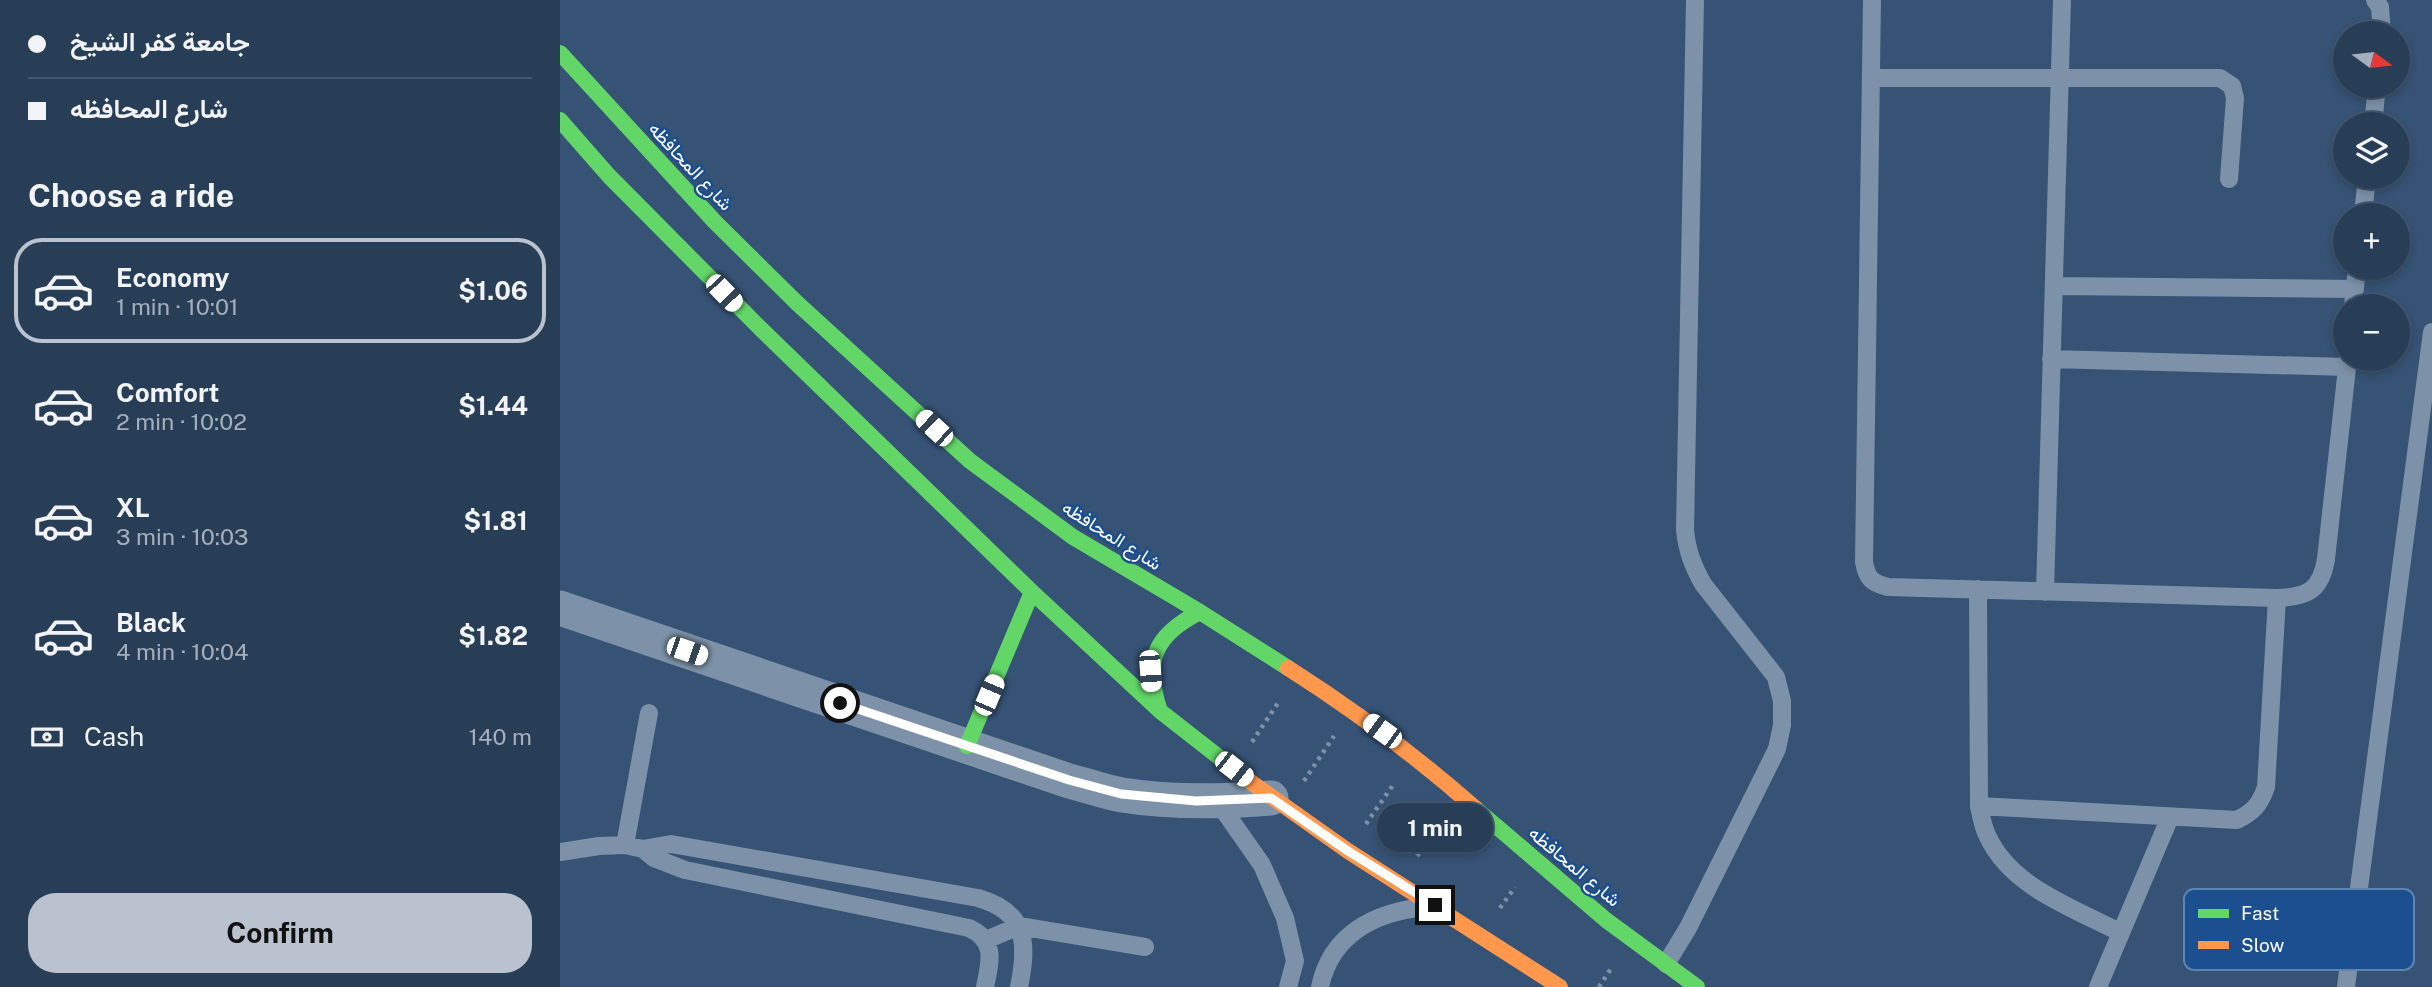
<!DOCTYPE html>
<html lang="en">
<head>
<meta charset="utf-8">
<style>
  body { margin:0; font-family:"Public Sans",Vazirmatn,sans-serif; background:#30455d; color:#f1f3f6; height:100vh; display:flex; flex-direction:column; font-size:26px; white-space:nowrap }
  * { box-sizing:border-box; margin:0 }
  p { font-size:23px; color:#a5aeba }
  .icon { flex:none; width:38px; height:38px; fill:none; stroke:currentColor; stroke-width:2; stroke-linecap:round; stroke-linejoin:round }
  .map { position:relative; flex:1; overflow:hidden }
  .drawer { display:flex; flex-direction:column; background:#283e57; width:560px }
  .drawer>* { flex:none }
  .guide { display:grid; align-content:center; height:154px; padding:0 28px; background:#283e57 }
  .needle { width:46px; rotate:105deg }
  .controls { position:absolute; left:1773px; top:21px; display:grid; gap:14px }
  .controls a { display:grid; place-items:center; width:77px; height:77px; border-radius:50%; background:#283e57; box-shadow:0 4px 10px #0003,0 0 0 2px #44576d; font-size:35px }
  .end { position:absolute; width:32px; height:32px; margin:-16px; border:9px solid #fff; background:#111; box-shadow:0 0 0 4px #111 }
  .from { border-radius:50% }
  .bubble { position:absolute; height:49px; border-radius:24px; background:#283e57; box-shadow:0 4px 10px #0003,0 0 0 2px #44576d; font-size:23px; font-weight:700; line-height:49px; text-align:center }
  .car { position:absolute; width:21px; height:42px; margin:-21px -10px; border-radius:9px; box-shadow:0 0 5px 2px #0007; background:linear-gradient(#fff 24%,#345 0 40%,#fff 0 76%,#345 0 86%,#fff 0) }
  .guide b { display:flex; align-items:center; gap:24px; height:66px; font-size:26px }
  .guide b+b { border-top:2px solid #44576d }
  .guide i { width:18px; height:18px; background:#f1f3f6 }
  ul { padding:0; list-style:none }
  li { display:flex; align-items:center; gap:21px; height:105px; margin:0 14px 10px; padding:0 14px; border:4px solid transparent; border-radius:28px }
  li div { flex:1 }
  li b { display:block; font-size:26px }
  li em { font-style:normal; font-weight:700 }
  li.on { border-color:#b9c2ce }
  li>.icon { width:63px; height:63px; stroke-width:1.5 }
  h2 { padding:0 28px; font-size:32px; line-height:84px }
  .pay { display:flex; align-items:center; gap:18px; height:77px; padding:0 28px; font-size:26px }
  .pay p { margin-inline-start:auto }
  .button { display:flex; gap:14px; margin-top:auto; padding:14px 28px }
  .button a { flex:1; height:80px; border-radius:28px; background:#b9c2ce; color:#111; font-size:28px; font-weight:700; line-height:80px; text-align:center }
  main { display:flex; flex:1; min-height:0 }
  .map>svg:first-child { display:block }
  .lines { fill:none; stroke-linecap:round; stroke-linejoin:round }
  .path { stroke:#7d92a8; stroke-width:4.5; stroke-dasharray:3.5 5; stroke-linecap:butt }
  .lane { stroke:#7d92a8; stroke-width:18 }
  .street { stroke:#7d92a8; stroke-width:35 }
  .fast { stroke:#63d668; stroke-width:16 }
  .slow { stroke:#ff974d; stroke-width:16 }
  .route { stroke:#fff; stroke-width:9 }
  .labels { text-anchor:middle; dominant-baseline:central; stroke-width:5; stroke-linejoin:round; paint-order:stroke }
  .street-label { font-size:19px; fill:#fff; stroke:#1b4f8f }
  .key { fill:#1b4f8f; stroke:#5f84b1; stroke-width:2 }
  .key-label { font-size:19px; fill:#fff }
</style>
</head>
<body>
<main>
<section class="drawer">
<div class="guide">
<b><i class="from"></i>جامعة كفر الشيخ</b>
<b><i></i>شارع المحافظه</b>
</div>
<h2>Choose a ride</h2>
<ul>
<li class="on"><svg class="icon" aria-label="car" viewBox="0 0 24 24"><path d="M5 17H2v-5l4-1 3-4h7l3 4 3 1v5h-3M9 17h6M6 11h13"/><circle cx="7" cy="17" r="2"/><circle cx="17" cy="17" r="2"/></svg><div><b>Economy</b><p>1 min · 10:01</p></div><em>$1.06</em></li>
<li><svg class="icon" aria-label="car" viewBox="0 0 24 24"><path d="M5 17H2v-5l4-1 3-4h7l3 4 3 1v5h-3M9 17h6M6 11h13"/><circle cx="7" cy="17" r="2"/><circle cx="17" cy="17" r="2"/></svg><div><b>Comfort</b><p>2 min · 10:02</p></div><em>$1.44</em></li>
<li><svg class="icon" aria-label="car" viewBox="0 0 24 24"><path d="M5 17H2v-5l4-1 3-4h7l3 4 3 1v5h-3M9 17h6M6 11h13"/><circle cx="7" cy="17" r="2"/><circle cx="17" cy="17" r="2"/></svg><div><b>XL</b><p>3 min · 10:03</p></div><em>$1.81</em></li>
<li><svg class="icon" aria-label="car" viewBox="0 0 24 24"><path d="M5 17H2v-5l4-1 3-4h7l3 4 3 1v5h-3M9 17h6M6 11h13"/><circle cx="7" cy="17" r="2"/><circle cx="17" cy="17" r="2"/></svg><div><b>Black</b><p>4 min · 10:04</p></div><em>$1.82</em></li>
</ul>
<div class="pay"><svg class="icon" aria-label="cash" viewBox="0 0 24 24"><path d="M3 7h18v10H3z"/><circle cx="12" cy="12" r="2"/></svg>Cash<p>140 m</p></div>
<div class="button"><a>Confirm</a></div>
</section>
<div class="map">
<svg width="1872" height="987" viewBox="0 0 1872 987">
  <rect width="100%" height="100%" fill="#365274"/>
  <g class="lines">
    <path class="path" d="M692 742 718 703
      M744 781 774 736
      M806 824 833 785
      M857 856 882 824
      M940 908 955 887
      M1039 987 1052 967"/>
    <path class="lane" d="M1312 0 1304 562C1307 579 1312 583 1328 587L1717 598C1748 597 1761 590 1766 559L1788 359
      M1815 0 1820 7 1822 33
      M1311 78H1660L1672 86 1675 98 1669 179
      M1813 124 1817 86
      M1803 215 1807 177
      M1494 286 1795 289
      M1793 306 1797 268
      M1491 359 1787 367
      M1418 589 1419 806C1421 816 1423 828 1428 837 1452 888 1514 908 1561 933
      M1485 592 1502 0
      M658 802 702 865 725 918 735 961 728 987
      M1419 806 1677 820C1693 812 1700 805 1706 787L1717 598
      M65 845 89 713
      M83 849 94 858 125 870 409 928C437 941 430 962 425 987
      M0 852 39 846 65 845 83 849 111 844 418 898C467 912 468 943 459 987
      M426 940 459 926 585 947
      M1106 964 1128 928 1217 749 1222 725V701L1216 677 1143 584C1133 566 1127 551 1125 530L1135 0
      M760 987C771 934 815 912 865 907
      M1538 987 1610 817
      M1786 987 1872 332"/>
    <path class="street" d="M0 608 509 781C526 785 544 792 562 795 612 803 661 802 711 798"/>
    <path class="fast" d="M0 53 155 222 237 303 410 461 513 537 640 612 728 668
      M0 120 49 176 203 331 472 592 600 711 692 783
      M600 711C583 662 594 635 640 612
      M407 746 472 592
      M915 808 1046 920 1137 987"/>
    <path class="slow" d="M728 668C794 710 856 756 915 808
      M692 783 788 851 1000 987"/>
  </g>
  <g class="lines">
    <path class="route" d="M280 703 509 780 561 794 636 801 711 798 788 851 875 905"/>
  </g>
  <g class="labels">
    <g class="street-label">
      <text transform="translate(131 166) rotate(47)">شارع المحافظه</text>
      <text transform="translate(552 535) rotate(32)">شارع المحافظه</text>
      <text transform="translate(1015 866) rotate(40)">شارع المحافظه</text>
    </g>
  </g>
  <rect x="1624" y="889" width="230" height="81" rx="10" class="key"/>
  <rect x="1638" y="909" width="31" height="9" fill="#63d668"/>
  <rect x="1638" y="941" width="31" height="8" fill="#ff974d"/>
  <g class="key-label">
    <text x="1681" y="920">Fast</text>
    <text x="1681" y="952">Slow</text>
  </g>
</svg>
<div class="controls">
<a><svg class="needle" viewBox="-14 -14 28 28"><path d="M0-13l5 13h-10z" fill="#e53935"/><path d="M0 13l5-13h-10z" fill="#a5aeba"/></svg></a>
<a><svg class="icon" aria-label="layers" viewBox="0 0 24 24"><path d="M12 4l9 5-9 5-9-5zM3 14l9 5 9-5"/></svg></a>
<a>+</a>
<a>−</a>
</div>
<i class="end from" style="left:280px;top:703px"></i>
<i class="end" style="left:875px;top:905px"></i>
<div class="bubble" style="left:817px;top:803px;width:116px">1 min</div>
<i class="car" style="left:164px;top:293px;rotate:136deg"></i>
<i class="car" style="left:374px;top:428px;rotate:313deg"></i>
<i class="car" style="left:127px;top:651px;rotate:109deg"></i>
<i class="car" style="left:590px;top:671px;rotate:176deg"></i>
<i class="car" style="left:429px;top:695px;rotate:23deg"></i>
<i class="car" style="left:822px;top:731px;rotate:306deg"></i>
<i class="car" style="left:674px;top:769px;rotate:128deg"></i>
</div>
</main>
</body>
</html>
